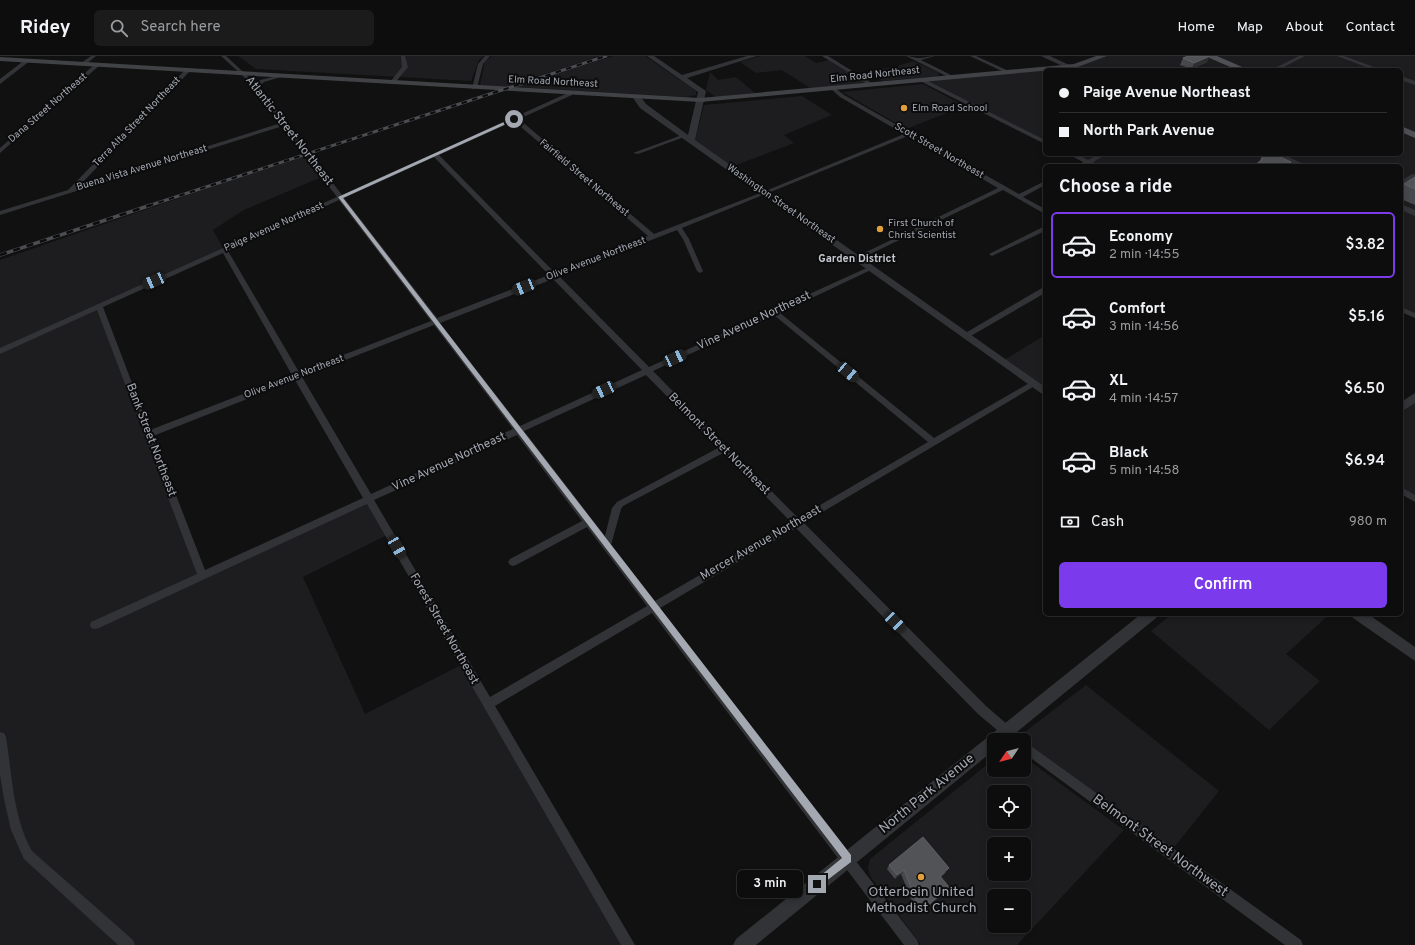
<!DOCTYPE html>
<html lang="en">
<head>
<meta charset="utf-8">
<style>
  body { margin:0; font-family:Overpass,sans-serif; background:#1b1b1c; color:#f1f3f6; height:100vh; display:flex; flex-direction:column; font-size:15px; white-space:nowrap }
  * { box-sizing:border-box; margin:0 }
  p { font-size:13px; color:#9a9c9e }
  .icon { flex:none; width:22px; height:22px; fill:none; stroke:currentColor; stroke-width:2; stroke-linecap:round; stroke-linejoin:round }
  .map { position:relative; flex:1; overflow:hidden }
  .panel { position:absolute; left:1043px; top:108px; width:360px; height:452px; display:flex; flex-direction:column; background:#0d0d0e; border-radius:6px; box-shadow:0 2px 6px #0003,0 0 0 1px #2d2d2e }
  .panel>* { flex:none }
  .hud { position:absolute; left:1043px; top:12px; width:360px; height:88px; border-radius:6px; box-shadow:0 2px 6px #0003,0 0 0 1px #2d2d2e; display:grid; align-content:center; height:88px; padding:0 16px; background:#0d0d0e }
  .needle { width:26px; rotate:235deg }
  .fabs { position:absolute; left:987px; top:677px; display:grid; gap:8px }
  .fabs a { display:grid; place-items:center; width:44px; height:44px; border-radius:6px; background:#0d0d0e; box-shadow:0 2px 6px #0003,0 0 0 1px #2d2d2e; font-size:20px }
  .end { position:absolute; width:18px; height:18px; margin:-9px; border:5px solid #a3a8b1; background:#111; box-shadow:0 0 0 2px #111 }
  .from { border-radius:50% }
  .bubble { position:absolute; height:28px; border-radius:6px; background:#0d0d0e; box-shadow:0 2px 6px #0003,0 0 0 1px #2d2d2e; font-size:13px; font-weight:600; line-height:28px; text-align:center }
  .car { position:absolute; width:12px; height:24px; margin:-12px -6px; border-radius:5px; box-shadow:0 0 3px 1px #0007; background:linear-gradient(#222 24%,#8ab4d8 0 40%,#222 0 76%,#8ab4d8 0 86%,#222 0) }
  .hud b { display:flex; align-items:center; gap:14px; height:38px; font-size:15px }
  .hud b+b { border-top:1px solid #2d2d2e }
  .hud i { width:10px; height:10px; background:#f1f3f6 }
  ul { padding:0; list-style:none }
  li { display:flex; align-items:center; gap:12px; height:66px; margin:0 8px 6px; padding:0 8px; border:2px solid transparent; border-radius:6px }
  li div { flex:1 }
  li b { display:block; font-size:15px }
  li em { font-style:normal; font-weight:600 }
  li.selected { border-color:#7c3aed }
  li>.icon { width:36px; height:36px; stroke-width:1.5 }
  h2 { padding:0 16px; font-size:18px; line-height:48px }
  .pay { display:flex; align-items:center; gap:10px; height:44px; padding:0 16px; font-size:15px }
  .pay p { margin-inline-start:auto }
  .cta { display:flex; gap:8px; margin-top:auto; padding:8px 16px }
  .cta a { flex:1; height:46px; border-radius:6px; background:#7c3aed; color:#fff; font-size:16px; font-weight:600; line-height:46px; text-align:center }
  header { display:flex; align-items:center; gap:24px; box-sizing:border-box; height:56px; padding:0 20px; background:#0d0d0e; border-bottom:1px solid #2d2d2e }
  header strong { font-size:19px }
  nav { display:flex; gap:22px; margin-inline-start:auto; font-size:14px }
  .search { width:280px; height:36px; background:#1b1b1c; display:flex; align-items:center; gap:10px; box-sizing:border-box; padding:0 14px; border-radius:6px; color:#9a9c9e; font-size:15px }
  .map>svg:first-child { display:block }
  .built { fill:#1d1d1f; fill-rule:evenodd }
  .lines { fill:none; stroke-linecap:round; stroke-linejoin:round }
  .minor { fill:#323336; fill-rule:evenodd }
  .tertiary { fill:#323336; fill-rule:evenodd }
  .secondary { fill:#404246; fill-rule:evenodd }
  .primary { fill:#4e5055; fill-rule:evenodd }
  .rail-far1-casing { stroke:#4b4d51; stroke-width:3 }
  .rail-casing { stroke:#4b4d51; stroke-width:3.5 }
  .rail-far1 { stroke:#0c0c0d; stroke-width:2; stroke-dasharray:5.5; stroke-linecap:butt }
  .rail { stroke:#0c0c0d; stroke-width:2.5; stroke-dasharray:7; stroke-linecap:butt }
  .wall { fill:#47484d }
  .shaded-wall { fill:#2d2e31 }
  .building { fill:#515357; stroke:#5e6065 }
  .route { fill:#a3a8b1 }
  .poi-dot { fill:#df9f3b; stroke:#0c0c0d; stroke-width:1.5 }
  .labels { text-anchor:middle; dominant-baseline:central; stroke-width:4; stroke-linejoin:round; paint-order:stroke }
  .far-street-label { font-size:10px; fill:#a3a8b1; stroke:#0c0c0d }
  .far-poi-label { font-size:10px; fill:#a3a8b1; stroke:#0c0c0d; text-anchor:start }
  .far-neighbourhood-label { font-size:11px; font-weight:bold; fill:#c4c7ce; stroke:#0c0c0d }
  .street-label { font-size:12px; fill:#a3a8b1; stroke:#0c0c0d }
  .near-street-label { font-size:14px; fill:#a3a8b1; stroke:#0c0c0d }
  .near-poi-label { font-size:14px; fill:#a3a8b1; stroke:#0c0c0d }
</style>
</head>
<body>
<header>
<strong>Ridey</strong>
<div class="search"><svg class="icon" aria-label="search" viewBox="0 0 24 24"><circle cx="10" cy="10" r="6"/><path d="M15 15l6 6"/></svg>Search here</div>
<nav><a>Home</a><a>Map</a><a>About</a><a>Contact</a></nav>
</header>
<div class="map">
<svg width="1415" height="889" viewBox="0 0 1415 889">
  <rect width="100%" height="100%" fill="#111112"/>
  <path class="built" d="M238 0H484L479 4 471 25 256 13Z
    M492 0H599L506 31 480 29 485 5Z
    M613 0H645L692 32 696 35V39L687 41 515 31Z
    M761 0H805L816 7 829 4 865 27 810 32 782 14 756 17 740 6Z
    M1103 0H1415V260L1401 254V110H1097L1071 98H1401V14H1045V86L922 24 1067 10Z
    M913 5 939 17 938 20 883 25 868 15 895 11Z
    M710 16 718 24 736 21 755 37 716 41 706 34Z
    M923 28 965 50 906 73 842 36Z
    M802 40 832 59 784 79 794 87 731 111 695 85 704 49Z
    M307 98 324 120 244 154 213 174 224 194 99 251 202 518 369 443 389 478 303 521 365 658 465 607 628 889H0V204Z
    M1045 279V333L1004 304Z
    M1415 341V443L1401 434V352Z
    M1172 558H1330L1286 598 1320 625 1269 674 1151 575Z
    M1086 629 1219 735 1172 794 1029 690 1024 682 1026 675Z
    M1024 701 1124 774 1017 889H921L870 820 868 811 870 803 994 703V714H1024ZM994 736H1024V766H994ZM994 788H1024V818H994ZM994 840H1024V870H994Z"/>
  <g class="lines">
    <path class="minor" d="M91 0H96L85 9H81V7Z
      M221 0H226L256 28 260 24 281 19V21L264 26 259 31 342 139 570 36 572 37V39L519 63 654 178 763 136 904 78 840 41 831 33 834 31 844 39 1019 138 1045 125V129L1023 141 1045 153V158L1003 134 860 203H856V201L998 132 908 80 682 172 689 183 703 215 702 216 700 217 697 215 683 183 677 174 559 220 649 311 871 210 874 212 873 213 780 257 934 382 1031 326H1037L1038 328 804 467 986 650 1021 680 1023 684H1009L978 658 796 472 660 552 917 884 919 889H904L652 557 495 650 635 889H621L367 448 99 572 95 573 91 572 90 569 91 566 197 518 97 254 0 298V292L337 141 283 70 0 159V155L68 134 186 13 191 14 78 131 281 67 254 32 242 19ZM514 65 648 180 555 217 439 99ZM434 101 549 219 437 262 344 142ZM339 144 431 265 299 316 228 195ZM223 197 292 319 150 374 103 251ZM553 223 642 314 520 370 440 267ZM774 259 928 386 798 462 653 315ZM434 269 513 373 371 438 302 321ZM646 319 718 392 617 446 612 452 605 480 524 375ZM295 324 363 442 205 514 153 380ZM517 379 582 465 510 503 508 506 510 509 513 510 516 509 587 471 647 550 490 641 374 444ZM723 397 791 466 655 545 611 489 621 453 623 450Z
      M401 0H405L408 11 394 28H390V26L402 11Z
      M485 0H490L483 8 477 32 472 33 478 8Z
      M822 0H828L875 29 870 30Z
      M906 0C910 0 915 2 919 2 924 2 930 0 935 0L921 4 955 21 950 22Z
      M970 0H976L1011 16 1006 17Z
      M1299 0H1305L1278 14H1271Z
      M1337 0H1344L1382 14H1374Z
      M26 3 31 4 0 28V23Z
      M95 8 100 9 0 97V92Z
      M1401 20 1415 25V29L1401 24Z
      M922 22 1045 84V88L920 25 919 24Z
      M682 79 687 80 638 98 633 97Z
      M1068 98H1076L1088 104 1099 98H1107L1093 106 1100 110H1092L1088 108 1085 110H1077L1083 106Z
      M1045 170V175L994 199 992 200 989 198Z
      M1042 232H1045V237L969 281H966L962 279Z
      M1401 251 1415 257V262L1401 256Z
      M1401 431 1415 439V446L1401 438Z
      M0 676 4 677 6 681C12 719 13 761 32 795L133 884 135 889H118L24 803 11 774 4 743 0 719Z
      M1024 685 1301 884 1303 889H1285L1024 697Z"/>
    <path class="tertiary" d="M647 0H654L682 19 747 0H757L687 22 706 35 695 84 1045 331V340L640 52 633 42 634 40H640L646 48 688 79 698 36Z
      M1041 0H1050L1080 14H1071Z
      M1271 98H1282L1308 110H1297Z
      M1412 118H1415V124L1401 131V125Z
      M1401 148 1415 154V160L1401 154Z
      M1415 337V347L1401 356V346Z
      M1141 558H1158L1156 562 1007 684H994V694L756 889H733L736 883Z
      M1351 558H1368L1415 591V605L1353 562Z"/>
    <path class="secondary" d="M1096 0H1107L1075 12 700 46 0 5V1L700 42 1074 8Z"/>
    <path class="primary" d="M1205 0H1217L1249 14H1237Z
      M1401 70 1415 76V82L1401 76Z"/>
    <defs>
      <path id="rail-far1" d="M148 150 606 0"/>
      <path id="rail" d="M0 199 151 149"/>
    </defs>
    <use href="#rail-far1" class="rail-far1-casing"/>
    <use href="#rail" class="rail-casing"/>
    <use href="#rail-far1" class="rail-far1"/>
    <use href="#rail" class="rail"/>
  </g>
  <path class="wall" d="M1183 2 1207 6 1192 13 1180 9Z
    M1263 98 1273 101 1291 106 1288 110H1255L1256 108 1259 106Z
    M1415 121V149L1401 143V133L1404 128Z
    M889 809 946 816 941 821 946 835 923 855 914 850 901 818 895 823 887 813Z"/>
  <path class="shaded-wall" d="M1210 0 1207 6 1192 13 1194 7Z
    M1291 106 1288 110H1284Z
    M904 814 901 818 895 823 897 819Z
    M949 831 946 835 923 855 926 851Z"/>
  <path class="building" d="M1188 0H1210L1194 7 1183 2Z
    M1263 98 1273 101 1276 99 1291 106 1284 110H1259L1256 108 1262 104Z
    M1415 121V133L1404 128Z
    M923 781 949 812 940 820 949 831 926 851 917 846 904 814 897 819 889 809Z"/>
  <path class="route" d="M513 62 517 63 343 142 851 799V806L817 832 814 831V825L842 802 338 141Z"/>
  <g class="poi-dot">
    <circle cx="904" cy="52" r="4"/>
    <circle cx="880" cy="173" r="4"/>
    <circle cx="921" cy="821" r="4"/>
  </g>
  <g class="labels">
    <g class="far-street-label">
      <text transform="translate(875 19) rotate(-6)">Elm Road Northeast</text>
      <text transform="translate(553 26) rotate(3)">Elm Road Northeast</text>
      <text transform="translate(48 52) rotate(-41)">Dana Street Northeast</text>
      <text transform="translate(137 66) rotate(-46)">Terra Alta Street Northeast</text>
      <text transform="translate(939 95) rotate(30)">Scott Street Northeast</text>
      <text transform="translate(142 112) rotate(-17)">Buena Vista Avenue Northeast</text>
      <text transform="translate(584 122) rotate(40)">Fairfield Street Northeast</text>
      <text transform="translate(781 148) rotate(35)">Washington Street Northeast</text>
      <text transform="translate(274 171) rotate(-24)">Paige Avenue Northeast</text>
      <text transform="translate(596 203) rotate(-21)">Olive Avenue Northeast</text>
      <text transform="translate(294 321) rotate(-21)">Olive Avenue Northeast</text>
    </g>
    <g class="far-poi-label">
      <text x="912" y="52">Elm Road School</text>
      <text x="888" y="167">First Church of<tspan x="888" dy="12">Christ Scientist</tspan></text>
    </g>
    <g class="far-neighbourhood-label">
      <text x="857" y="203">Garden District</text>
    </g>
    <g class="street-label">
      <text transform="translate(289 75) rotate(52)">Atlantic Street Northeast</text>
      <text transform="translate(754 265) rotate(-25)">Vine Avenue Northeast</text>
      <text transform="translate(151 384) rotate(69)">Bank Street Northeast</text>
      <text transform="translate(719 388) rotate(45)">Belmont Street Northeast</text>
      <text transform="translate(449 406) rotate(-25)">Vine Avenue Northeast</text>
      <text transform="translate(761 487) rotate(-30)">Mercer Avenue Northeast</text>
      <text transform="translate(444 573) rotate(60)">Forest Street Northeast</text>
    </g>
    <g class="near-street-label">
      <text transform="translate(927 738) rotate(-39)">North Park Avenue</text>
      <text transform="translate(1160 790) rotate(36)">Belmont Street Northwest</text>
    </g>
    <g class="near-poi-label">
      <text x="921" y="836">Otterbein United<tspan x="921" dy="16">Methodist Church</tspan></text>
    </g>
  </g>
</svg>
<div class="fabs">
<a><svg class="needle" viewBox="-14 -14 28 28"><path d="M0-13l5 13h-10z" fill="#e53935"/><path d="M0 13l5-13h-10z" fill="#9a9c9e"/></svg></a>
<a><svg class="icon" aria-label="locate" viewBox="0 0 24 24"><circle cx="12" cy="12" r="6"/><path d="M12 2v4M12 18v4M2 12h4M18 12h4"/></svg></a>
<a>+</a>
<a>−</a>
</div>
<i class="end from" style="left:514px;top:63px"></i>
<i class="end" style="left:817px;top:828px"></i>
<div class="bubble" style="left:737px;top:814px;width:66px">3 min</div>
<i class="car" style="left:154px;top:225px;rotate:246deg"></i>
<i class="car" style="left:524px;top:231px;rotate:248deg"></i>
<i class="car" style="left:675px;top:302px;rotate:65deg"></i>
<i class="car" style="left:848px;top:316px;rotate:130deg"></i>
<i class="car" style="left:604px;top:334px;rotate:245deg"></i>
<i class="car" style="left:397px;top:491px;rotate:150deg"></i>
<i class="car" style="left:895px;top:566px;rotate:135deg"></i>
<div class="hud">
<b><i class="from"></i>Paige Avenue Northeast</b>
<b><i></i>North Park Avenue</b>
</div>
<section class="panel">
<h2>Choose a ride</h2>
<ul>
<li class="selected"><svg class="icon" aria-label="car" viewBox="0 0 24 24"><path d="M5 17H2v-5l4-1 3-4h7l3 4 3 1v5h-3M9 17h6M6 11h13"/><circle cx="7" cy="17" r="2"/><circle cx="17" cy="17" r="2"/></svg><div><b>Economy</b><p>2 min · 14:55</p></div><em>$3.82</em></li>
<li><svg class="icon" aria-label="car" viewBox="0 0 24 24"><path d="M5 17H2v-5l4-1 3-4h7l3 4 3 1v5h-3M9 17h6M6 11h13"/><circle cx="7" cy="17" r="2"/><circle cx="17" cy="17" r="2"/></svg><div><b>Comfort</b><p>3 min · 14:56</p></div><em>$5.16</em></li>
<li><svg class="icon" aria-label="car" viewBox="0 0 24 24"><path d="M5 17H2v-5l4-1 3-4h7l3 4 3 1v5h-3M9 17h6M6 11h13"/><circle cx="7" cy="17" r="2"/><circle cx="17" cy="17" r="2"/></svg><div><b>XL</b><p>4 min · 14:57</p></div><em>$6.50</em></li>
<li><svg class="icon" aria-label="car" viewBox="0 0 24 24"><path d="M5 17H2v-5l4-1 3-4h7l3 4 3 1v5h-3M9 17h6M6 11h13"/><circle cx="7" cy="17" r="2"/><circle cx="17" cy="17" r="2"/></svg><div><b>Black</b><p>5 min · 14:58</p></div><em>$6.94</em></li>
</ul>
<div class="pay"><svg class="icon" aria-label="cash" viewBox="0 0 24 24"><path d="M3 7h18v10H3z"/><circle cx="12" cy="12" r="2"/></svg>Cash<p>980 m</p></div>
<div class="cta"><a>Confirm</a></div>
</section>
</div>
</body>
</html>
